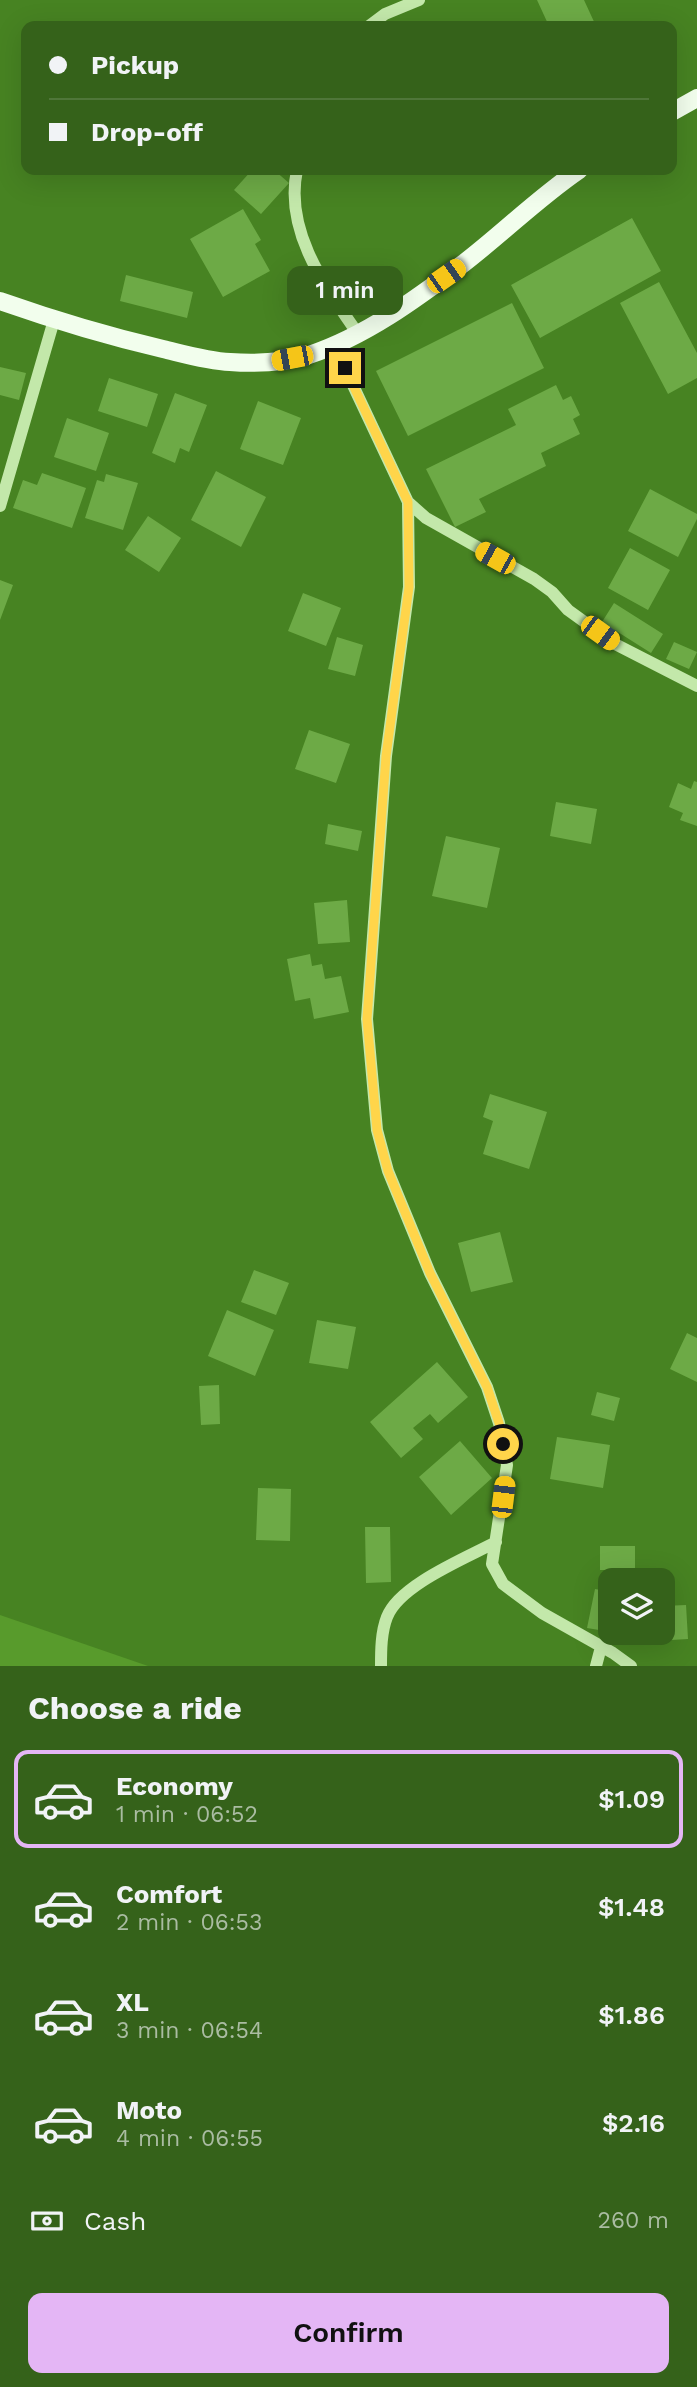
<!DOCTYPE html>
<html lang="en">
<head>
<meta charset="utf-8">
<style>
  body { margin:0; font-family:"Work Sans",sans-serif; background:#406b27; color:#f1f3f6; height:100vh; display:flex; flex-direction:column; font-size:26px; white-space:nowrap }
  * { box-sizing:border-box; margin:0 }
  p { font-size:23px; color:#aabca2 }
  .icon { flex:none; width:38px; height:38px; fill:none; stroke:currentColor; stroke-width:2; stroke-linecap:round; stroke-linejoin:round }
  .map { position:relative; height:1666px; overflow:hidden }
  .details { display:flex; flex-direction:column; background:#35621a; flex:1 }
  .details>* { flex:none }
  .hud { position:absolute; left:21px; top:21px; width:656px; height:154px; border-radius:14px; box-shadow:0 7px 28px #0002; display:grid; align-content:center; height:154px; padding:0 28px; background:#35621a }
  .fabs { position:absolute; left:598px; top:1568px; display:grid; gap:14px }
  .fabs a { display:grid; place-items:center; width:77px; height:77px; border-radius:14px; background:#35621a; box-shadow:0 7px 28px #0002; font-size:35px }
  .end { position:absolute; width:32px; height:32px; margin:-16px; border:9px solid #ffd54a; background:#111; box-shadow:0 0 0 4px #111 }
  .from { border-radius:50% }
  .bubble { position:absolute; height:49px; border-radius:14px; background:#35621a; box-shadow:0 7px 28px #0002; font-size:23px; font-weight:600; line-height:49px; text-align:center }
  .car { position:absolute; width:21px; height:42px; margin:-21px -10px; border-radius:9px; box-shadow:0 0 5px 2px #0007; background:linear-gradient(#f5c518 24%,#345 0 40%,#f5c518 0 76%,#345 0 86%,#f5c518 0) }
  .hud b { display:flex; align-items:center; gap:24px; height:66px; font-size:26px }
  .hud b+b { border-top:2px solid #4f7639 }
  .hud i { width:18px; height:18px; background:#f1f3f6 }
  ul { padding:0; list-style:none }
  li { display:flex; align-items:center; gap:21px; height:98px; margin:0 14px 10px; padding:0 14px; border:4px solid transparent; border-radius:14px }
  li div { flex:1 }
  li b { display:block; font-size:26px }
  li em { font-style:normal; font-weight:600 }
  li.selected { border-color:#e4b6f5 }
  li>.icon { width:63px; height:63px; stroke-width:1.5 }
  h2 { padding:0 28px; font-size:32px; line-height:84px }
  .pay { display:flex; align-items:center; gap:18px; height:77px; padding:0 28px; font-size:26px }
  .pay p { margin-inline-start:auto }
  .cta { display:flex; gap:14px; margin-top:auto; padding:14px 28px }
  .cta a { flex:1; height:80px; border-radius:14px; background:#e4b6f5; color:#111; font-size:28px; font-weight:600; line-height:80px; text-align:center }
  .map>svg:first-child { display:block }
  .green { fill:#589b2c }
  .building { fill:#6daa46 }
  .lines { fill:none; stroke-linecap:round; stroke-linejoin:round }
  .minor { stroke:#c3e8aa; stroke-width:12 }
  .major { stroke:#f2feed; stroke-width:18 }
  .route { stroke:#ffd54a; stroke-width:9 }
</style>
</head>
<body>
<div class="map">
<svg width="697" height="1666" viewBox="0 0 697 1666">
  <rect width="100%" height="100%" fill="#478322"/>
  <path class="green" d="M0 1615 148 1666H0Z"/>
  <path class="building" d="M537 0H584L596 26H549Z
    M252 170H274L289 183 261 214 234 190Z
    M243 209 261 240 255 244 270 271 223 297 190 239Z
    M632 218 661 271 540 338 511 285Z
    M126 275 193 292 187 318 120 301Z
    M659 282 697 353V378L668 394 620 303Z
    M512 303 544 368 408 436 376 371Z
    M0 367 26 373 19 400 0 395Z
    M109 378 158 394 147 427 98 411Z
    M556 385 563 400 571 396 580 415 573 419 580 434 541 453 546 466 479 499 486 512 455 527 426 469 516 425 508 409Z
    M175 393 207 405 189 452 180 448 175 463 152 453Z
    M258 401 301 418 283 465 240 449Z
    M67 418 109 433 96 471 54 457Z
    M216 471 266 497 241 547 191 520Z
    M42 473 86 488 72 528 13 508 23 480 37 485Z
    M106 474 138 483 123 530 85 518 97 480 104 482Z
    M650 489 697 514V519L678 557 628 531Z
    M148 516 181 538 159 572 125 550Z
    M630 548 670 570 648 610 608 588Z
    M0 580 13 585 0 620Z
    M303 593 341 608 326 646 288 631Z
    M614 603 663 634 651 653 602 622Z
    M337 637 363 645 355 676 328 669Z
    M674 642 697 652 689 669 666 659Z
    M309 730 350 744 336 783 295 769Z
    M694 781 697 782V826L680 820 683 813 669 807 678 783 691 789Z
    M556 802 597 809 591 844 550 836Z
    M328 824 362 831 358 851 325 844Z
    M446 836 500 848 487 908 432 896Z
    M347 900 350 942 318 944 314 903Z
    M310 954 312 966 322 964 325 979 341 976 349 1012 314 1019 310 998 295 1001 287 959Z
    M490 1094 547 1112 529 1169 483 1154 493 1121 483 1117Z
    M500 1232 513 1282 471 1292 458 1243Z
    M254 1270 289 1283 276 1315 241 1302Z
    M227 1310 274 1330 255 1376 208 1356Z
    M317 1320 356 1327 348 1369 309 1363Z
    M687 1333 697 1338V1382L670 1369Z
    M437 1362 468 1397 438 1423 430 1414 413 1428 423 1439 401 1458 370 1422Z
    M219 1385 220 1424 201 1425 199 1386Z
    M597 1392 620 1398 614 1421 591 1415Z
    M557 1437 610 1445 603 1488 550 1479Z
    M460 1441 492 1478 451 1515 419 1477Z
    M258 1488 291 1489 290 1541 256 1540Z
    M365 1527H390L391 1582 366 1583Z
    M600 1546H635V1570H600Z
    M595 1589 611 1592V1632L587 1628Z
    M686 1605 688 1639 654 1641V1633H663V1606Z"/>
  <g class="lines">
    <path class="minor" d="M369 26 385 14 419 0
      M297 170C284 231 325 286 358 334
      M334 345 408 502 426 518 534 579 552 592 568 610 615 644 697 686
      M408 502 409 587 386 756 367 1019 377 1130 388 1171 430 1273 487 1387 499 1423 507 1465 492 1564 503 1584 542 1613 613 1653 631 1666
      M0 506 54 320
      M381 1666C381 1651 381 1632 387 1617 399 1585 466 1558 496 1542
      M596 1666 601 1647"/>
    <path class="major" d="M672 112 697 98
      M0 301C54 320 107 336 163 349 184 354 208 361 230 362 255 364 285 362 309 355 366 336 416 299 464 263 503 233 538 198 579 170"/>
  </g>
  <g class="lines">
    <path class="route" d="M345 368 408 502 409 587 386 756 367 1019 377 1130 388 1171 430 1273 487 1387 499 1423 503 1444"/>
  </g>
</svg>
<div class="fabs">
<a><svg class="icon" aria-label="layers" viewBox="0 0 24 24"><path d="M12 4l9 5-9 5-9-5zM3 14l9 5 9-5"/></svg></a>
</div>
<i class="end from" style="left:503px;top:1444px"></i>
<i class="end" style="left:345px;top:368px"></i>
<div class="bubble" style="left:287px;top:266px;width:116px">1 min</div>
<i class="car" style="left:446px;top:276px;rotate:55deg"></i>
<i class="car" style="left:292px;top:358px;rotate:259deg"></i>
<i class="car" style="left:495px;top:558px;rotate:299deg"></i>
<i class="car" style="left:600px;top:633px;rotate:126deg"></i>
<i class="car" style="left:503px;top:1497px;rotate:7deg"></i>
<div class="hud">
<b><i class="from"></i>Pickup</b>
<b><i></i>Drop-off</b>
</div>
</div>
<section class="details">
<h2>Choose a ride</h2>
<ul>
<li class="selected"><svg class="icon" aria-label="car" viewBox="0 0 24 24"><path d="M5 17H2v-5l4-1 3-4h7l3 4 3 1v5h-3M9 17h6M6 11h13"/><circle cx="7" cy="17" r="2"/><circle cx="17" cy="17" r="2"/></svg><div><b>Economy</b><p>1 min · 06:52</p></div><em>$1.09</em></li>
<li><svg class="icon" aria-label="car" viewBox="0 0 24 24"><path d="M5 17H2v-5l4-1 3-4h7l3 4 3 1v5h-3M9 17h6M6 11h13"/><circle cx="7" cy="17" r="2"/><circle cx="17" cy="17" r="2"/></svg><div><b>Comfort</b><p>2 min · 06:53</p></div><em>$1.48</em></li>
<li><svg class="icon" aria-label="car" viewBox="0 0 24 24"><path d="M5 17H2v-5l4-1 3-4h7l3 4 3 1v5h-3M9 17h6M6 11h13"/><circle cx="7" cy="17" r="2"/><circle cx="17" cy="17" r="2"/></svg><div><b>XL</b><p>3 min · 06:54</p></div><em>$1.86</em></li>
<li><svg class="icon" aria-label="car" viewBox="0 0 24 24"><path d="M5 17H2v-5l4-1 3-4h7l3 4 3 1v5h-3M9 17h6M6 11h13"/><circle cx="7" cy="17" r="2"/><circle cx="17" cy="17" r="2"/></svg><div><b>Moto</b><p>4 min · 06:55</p></div><em>$2.16</em></li>
</ul>
<div class="pay"><svg class="icon" aria-label="cash" viewBox="0 0 24 24"><path d="M3 7h18v10H3z"/><circle cx="12" cy="12" r="2"/></svg>Cash<p>260 m</p></div>
<div class="cta"><a>Confirm</a></div>
</section>
</body>
</html>
